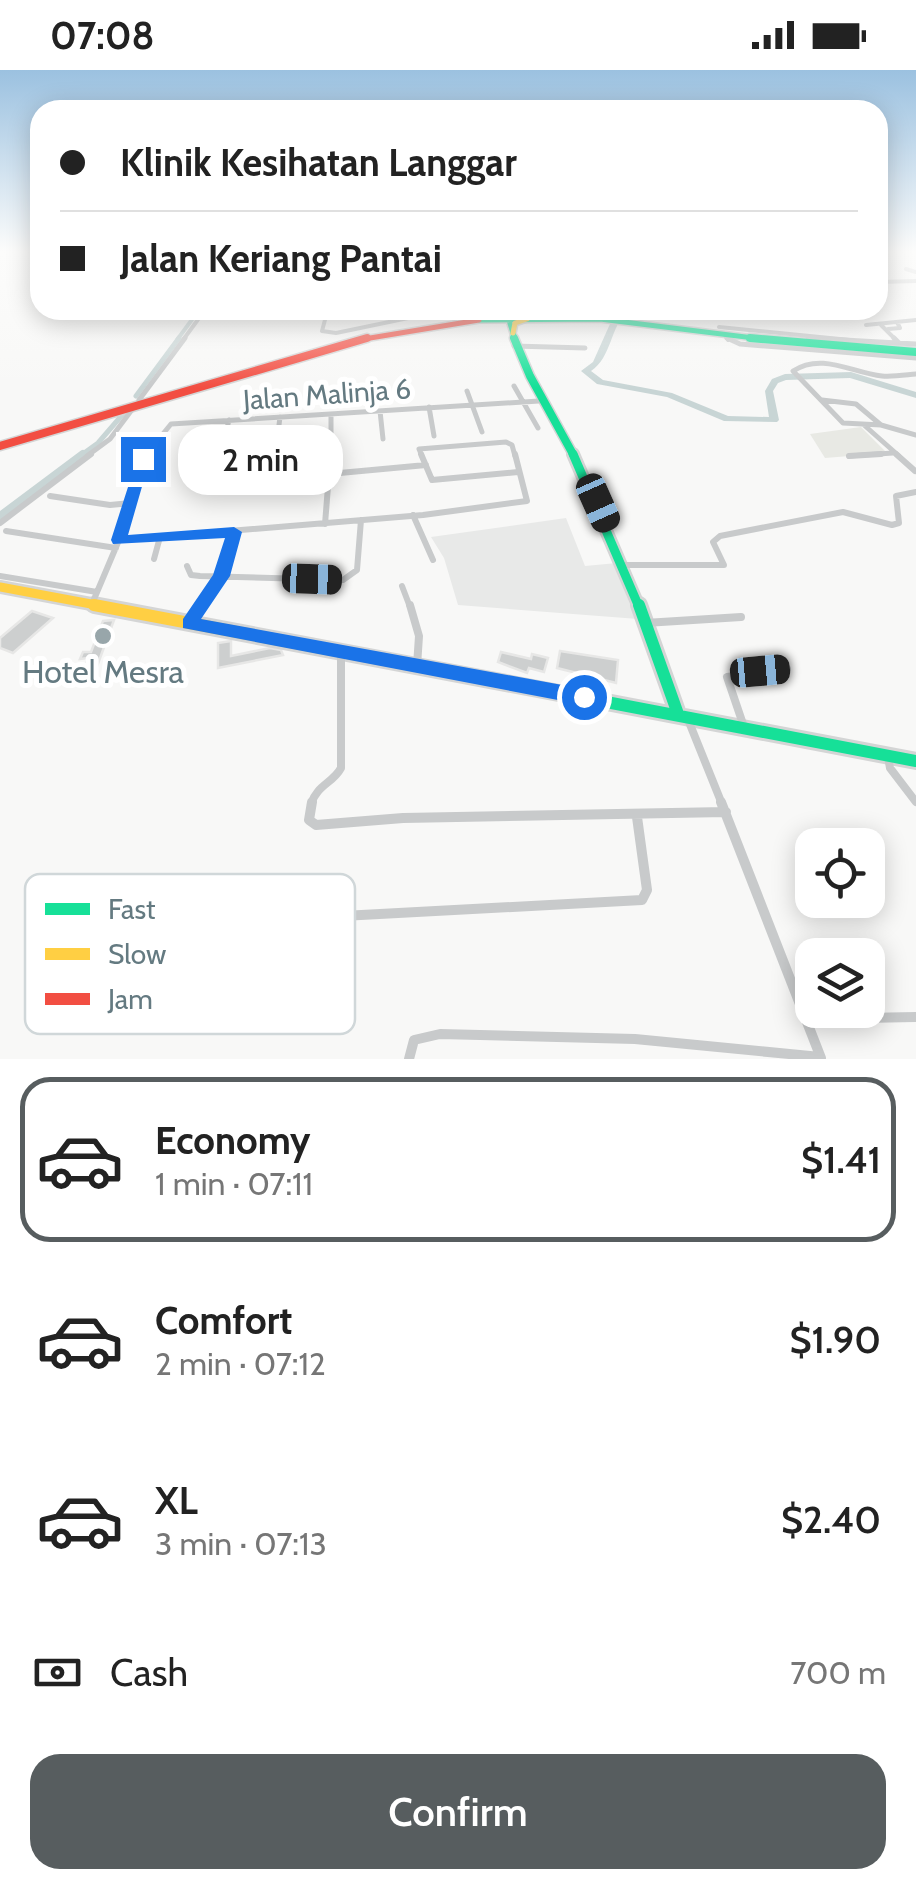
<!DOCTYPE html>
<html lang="en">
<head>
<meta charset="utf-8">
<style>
  body { margin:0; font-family:Cabin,sans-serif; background:#f6f6f6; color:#222; height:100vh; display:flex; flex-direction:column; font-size:38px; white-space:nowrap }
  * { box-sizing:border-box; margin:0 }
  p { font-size:32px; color:#767676 }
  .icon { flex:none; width:55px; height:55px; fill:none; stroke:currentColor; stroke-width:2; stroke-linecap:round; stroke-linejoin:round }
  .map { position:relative; height:989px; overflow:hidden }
  .sheet { display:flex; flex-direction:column; background:#fff; flex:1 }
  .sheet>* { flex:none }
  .banner { position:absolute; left:30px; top:30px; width:858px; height:220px; border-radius:30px; box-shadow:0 5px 25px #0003; display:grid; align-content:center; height:220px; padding:0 30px; background:#fff }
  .controls { position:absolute; left:795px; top:758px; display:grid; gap:20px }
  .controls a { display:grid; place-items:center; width:90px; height:90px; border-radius:20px; background:#fff; box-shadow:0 5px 25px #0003; font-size:50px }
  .end { position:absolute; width:45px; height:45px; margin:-22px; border:12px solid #1a73e8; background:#fff; box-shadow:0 0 0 5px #fff }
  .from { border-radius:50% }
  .bubble { position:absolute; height:70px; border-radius:30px; background:#fff; box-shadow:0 5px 25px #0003; font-size:32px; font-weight:600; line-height:70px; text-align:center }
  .car { position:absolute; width:30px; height:60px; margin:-30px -15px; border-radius:12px; box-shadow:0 0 8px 2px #0007; background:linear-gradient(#222 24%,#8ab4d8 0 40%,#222 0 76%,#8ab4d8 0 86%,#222 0) }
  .banner b { display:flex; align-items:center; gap:35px; height:95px; font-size:38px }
  .banner b+b { border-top:2px solid #e0e0e0 }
  .banner i { width:25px; height:25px; background:#222 }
  ul { padding:18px 0 0; list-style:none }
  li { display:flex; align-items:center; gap:30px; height:165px; margin:0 20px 15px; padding:0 10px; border:5px solid transparent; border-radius:30px }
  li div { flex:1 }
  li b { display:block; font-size:38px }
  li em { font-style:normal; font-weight:600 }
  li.active { border-color:#575d5f }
  li>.icon { width:90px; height:90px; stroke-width:1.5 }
  .pay { display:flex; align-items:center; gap:25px; height:110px; padding:0 30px; font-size:38px }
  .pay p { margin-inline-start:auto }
  .action { display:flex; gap:20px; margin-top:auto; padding:20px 30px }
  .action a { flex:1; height:115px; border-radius:30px; background:#575d5f; color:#fff; font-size:40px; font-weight:600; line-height:115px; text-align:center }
  .status { display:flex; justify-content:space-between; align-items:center; height:70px; padding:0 50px; background:#fff; direction:ltr }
  .status svg { height:28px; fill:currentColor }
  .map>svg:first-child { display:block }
  .built { fill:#e8e9e8 }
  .green { fill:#e8e9e4 }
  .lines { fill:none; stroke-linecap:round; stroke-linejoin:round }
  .canal-far2 { stroke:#c8d5d5; stroke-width:4 }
  .canal-far1 { stroke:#c8d5d5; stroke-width:5 }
  .canal { stroke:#c8d5d5; stroke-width:8 }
  .river { fill:#c8d5d5; fill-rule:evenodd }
  .building { fill:#cdcfcf; stroke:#e7e7e6; stroke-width:2.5 }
  .fast-far3-casing { stroke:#d4d5d5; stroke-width:8 }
  .fast-far2-casing { stroke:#d4d5d5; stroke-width:11 }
  .fast-far1-casing { stroke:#d4d5d5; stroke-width:14 }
  .fast-casing { stroke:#d4d5d5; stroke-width:18 }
  .slow-far2-casing { stroke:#d4d5d5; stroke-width:8 }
  .slow-far1-casing { stroke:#d4d5d5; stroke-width:14 }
  .slow-casing { stroke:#d4d5d5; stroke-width:18 }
  .jam-far1-casing { stroke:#d4d5d5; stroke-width:8 }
  .jam-casing { stroke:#d4d5d5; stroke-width:11 }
  .street-far4 { stroke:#c8cacb; stroke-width:4 }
  .street-far3 { stroke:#c8cacb; stroke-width:5 }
  .street-far2 { stroke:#c8cacb; stroke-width:6 }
  .street-far1 { stroke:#c8cacb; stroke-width:8 }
  .street { stroke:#c8cacb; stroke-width:10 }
  .fast-far3 { stroke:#16e098; stroke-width:5 }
  .fast-far2 { stroke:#16e098; stroke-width:8 }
  .fast-far1 { stroke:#16e098; stroke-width:9 }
  .fast { stroke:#16e098; stroke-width:12 }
  .slow-far2 { stroke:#ffcf43; stroke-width:5 }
  .slow-far1 { stroke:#ffcf43; stroke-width:9 }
  .slow { stroke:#ffcf43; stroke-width:12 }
  .jam-far1 { stroke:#f24e42; stroke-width:5 }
  .jam { stroke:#f24e42; stroke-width:8 }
  .route { fill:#1a73e8 }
  .poi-dot { fill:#98a6aa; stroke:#fff; stroke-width:4 }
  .labels { text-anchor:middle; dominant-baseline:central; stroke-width:10; stroke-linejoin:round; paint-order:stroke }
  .far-street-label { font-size:28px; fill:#647a81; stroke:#fff }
  .poi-label { font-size:32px; fill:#647a81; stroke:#fff }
  .key { fill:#fff; stroke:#d0d7d9; stroke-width:2.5 }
  .key-label { font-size:28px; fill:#647a81 }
</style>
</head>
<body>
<div class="status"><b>07:08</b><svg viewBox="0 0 49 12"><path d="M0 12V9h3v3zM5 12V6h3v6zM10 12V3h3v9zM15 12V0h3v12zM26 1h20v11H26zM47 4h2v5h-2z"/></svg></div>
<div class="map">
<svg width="916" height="989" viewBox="0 0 916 989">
  <rect width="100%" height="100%" fill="#f8f8f7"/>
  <path class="built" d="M566 448 585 496 617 493 638 549 458 535 444 488 431 467Z"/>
  <path class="green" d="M861 357 887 383 825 388 810 364Z"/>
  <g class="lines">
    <path class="canal-far2" d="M177 270 199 240"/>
    <path class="canal-far1" d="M136 326 179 268
      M80 386 98 373 123 344"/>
    <path class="canal" d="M0 446 83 384"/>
    <path class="river" d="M620 240H628C610 257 612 287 591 301L603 310 672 323 728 346 769 347 765 321 772 309 785 304 851 302 916 322V328L850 308 786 310 778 313 773 321 779 350 777 352 724 351 667 327 597 314 581 301 593 292 614 245Z"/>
  </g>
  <path class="building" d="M32 541 53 548 13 583 0 578V568Z
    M114 550 92 610 80 611 88 588 80 589 83 582H91L103 551Z
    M231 571V586L270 578 281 580 283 585 218 598V573Z
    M560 581 618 590 616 613 557 598Z
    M501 582 531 589 532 584 548 588 544 602 529 598 527 603 498 592Z"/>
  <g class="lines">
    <defs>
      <path id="fast-far3" d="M506 240 515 270
        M479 250 600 249 770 270"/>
      <path id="fast-far2" d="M514 268 530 306 574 386
        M750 268 916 282"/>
      <path id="fast-far1" d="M573 384 639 537"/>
      <path id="fast" d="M639 535 678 644
        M601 631 916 691"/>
      <path id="slow-far2" d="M513 263 515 253 527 249"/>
      <path id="slow-far1" d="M0 517 107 537"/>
      <path id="slow" d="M94 535 601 631"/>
      <path id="jam-far1" d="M358 270 479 250"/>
      <path id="jam" d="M0 376 367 268"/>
    </defs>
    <use href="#fast-far3" class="fast-far3-casing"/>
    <use href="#fast-far2" class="fast-far2-casing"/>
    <use href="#fast-far1" class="fast-far1-casing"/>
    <use href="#fast" class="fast-casing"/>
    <use href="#slow-far2" class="slow-far2-casing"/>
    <use href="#slow-far1" class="slow-far1-casing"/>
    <use href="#slow" class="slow-casing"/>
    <use href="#jam-far1" class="jam-far1-casing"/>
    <use href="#jam" class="jam-casing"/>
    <path class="street-far4" d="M906 199 916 202
      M878 212 916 211
      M355 241 326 246 322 261 336 263 442 241
      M712 244 750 243 745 240
      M244 245 256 240
      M866 255 916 250
      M881 255 896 270
      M719 257 850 270
      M888 259 900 258 897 252
      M725 265 728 270
      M183 270 205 240"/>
    <path class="street-far3" d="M727 268 740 274 916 288
      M808 268 916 274
      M894 268 899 273
      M514 276 585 278
      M916 304C905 305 893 307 882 306 852 303 822 282 793 301L843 353 881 355 916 365
      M514 316 538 358
      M467 321 482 362
      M139 330 185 268
      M822 330 856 334 881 355
      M429 337 434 366
      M380 341 383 369
      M331 344V374
      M864 355 899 386
      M276 379 280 347
      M221 383 229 350
      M87 386 110 369 134 337
      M145 386 171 354 539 331
      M422 386 419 379 506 372 512 375 515 386
      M849 386 893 383"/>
    <path class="street-far2" d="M421 384 432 410 518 402
      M896 384 915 401
      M849 386 881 384
      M50 426 110 435 131 433
      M413 445 433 490
      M0 453 91 384
      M325 454 329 404 426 395
      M6 461 116 478
      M119 470 423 445 527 431 515 384
      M154 489 160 467
      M624 495H724L713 472 720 466 843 442 892 455 899 453 896 426 916 422
      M187 496 191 505 200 506 343 510 357 500 361 450
      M0 506 97 522
      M402 516 410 537
      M92 534 119 470 147 384
      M200 537 221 506 234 462"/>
    <path class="street-far1" d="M410 535 419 566 417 596
      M645 553 741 547
      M189 554 202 535
      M687 647 722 734
      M744 657 727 607 787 599
      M888 687 890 698 916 732
      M311 734C317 715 333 713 341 698V582"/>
    <path class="street" d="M312 732 309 750 316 755 403 748 726 742
      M721 732 821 988
      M212 853 642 830 647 820 637 747
      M809 949 916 947
      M409 989 414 970 440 964 635 969 820 987"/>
    <use href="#fast-far3" class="fast-far3"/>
    <use href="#fast-far2" class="fast-far2"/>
    <use href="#fast-far1" class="fast-far1"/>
    <use href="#fast" class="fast"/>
    <use href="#slow-far2" class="slow-far2"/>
    <use href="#slow-far1" class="slow-far1"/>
    <use href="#slow" class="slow"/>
    <use href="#jam-far1" class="jam-far1"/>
    <use href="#jam" class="jam"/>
  </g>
  <linearGradient id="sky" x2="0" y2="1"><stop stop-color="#9bc1e0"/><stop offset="0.57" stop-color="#fcfcfb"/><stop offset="1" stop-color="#fcfcfb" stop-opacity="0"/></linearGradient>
  <rect width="916" height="318" fill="url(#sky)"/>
  <path class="route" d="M143 385 150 389 128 465 234 457 242 462 230 506 201 549 584 619 590 622V633L584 635 183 558V549L213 505 225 468 113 474 111 470 137 389Z"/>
  <circle class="poi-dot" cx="103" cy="566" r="10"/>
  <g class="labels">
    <g class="far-street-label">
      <text transform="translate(327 324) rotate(-4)">Jalan Malinja 6</text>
    </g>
    <g class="poi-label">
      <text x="103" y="601">Hotel Mesra</text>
    </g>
  </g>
  <rect x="25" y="804" width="330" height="160" rx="15" class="key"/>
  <rect x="45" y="833" width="45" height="12" fill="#16e098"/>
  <rect x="45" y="878" width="45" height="12" fill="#ffcf43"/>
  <rect x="45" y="923" width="45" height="12" fill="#f24e42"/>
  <g class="key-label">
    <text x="108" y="849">Fast</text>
    <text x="108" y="894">Slow</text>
    <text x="108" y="939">Jam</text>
  </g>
</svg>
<div class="controls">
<a><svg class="icon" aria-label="locate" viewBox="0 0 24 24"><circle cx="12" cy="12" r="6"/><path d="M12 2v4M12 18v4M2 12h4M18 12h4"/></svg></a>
<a><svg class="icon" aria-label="layers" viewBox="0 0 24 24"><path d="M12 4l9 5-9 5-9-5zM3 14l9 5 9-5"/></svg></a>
</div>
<i class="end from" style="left:584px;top:627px"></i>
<i class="end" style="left:143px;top:389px"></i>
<div class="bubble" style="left:178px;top:355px;width:165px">2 min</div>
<i class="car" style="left:598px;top:433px;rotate:156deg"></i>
<i class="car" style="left:312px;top:509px;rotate:92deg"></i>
<i class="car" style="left:760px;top:601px;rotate:85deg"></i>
<div class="banner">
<b><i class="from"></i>Klinik Kesihatan Langgar</b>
<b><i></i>Jalan Keriang Pantai</b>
</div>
</div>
<section class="sheet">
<ul>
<li class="active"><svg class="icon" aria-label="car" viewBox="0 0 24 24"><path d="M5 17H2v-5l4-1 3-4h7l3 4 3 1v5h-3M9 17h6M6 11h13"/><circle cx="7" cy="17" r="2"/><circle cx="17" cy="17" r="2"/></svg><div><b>Economy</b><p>1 min · 07:11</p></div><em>$1.41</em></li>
<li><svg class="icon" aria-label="car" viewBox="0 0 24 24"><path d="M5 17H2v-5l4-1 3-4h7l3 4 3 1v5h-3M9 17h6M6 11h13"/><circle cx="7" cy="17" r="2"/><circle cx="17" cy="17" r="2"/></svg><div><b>Comfort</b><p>2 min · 07:12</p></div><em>$1.90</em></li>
<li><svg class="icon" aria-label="car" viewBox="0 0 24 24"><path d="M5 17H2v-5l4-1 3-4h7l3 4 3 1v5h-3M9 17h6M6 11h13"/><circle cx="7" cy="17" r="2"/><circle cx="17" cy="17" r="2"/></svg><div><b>XL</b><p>3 min · 07:13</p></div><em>$2.40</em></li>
</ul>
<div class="pay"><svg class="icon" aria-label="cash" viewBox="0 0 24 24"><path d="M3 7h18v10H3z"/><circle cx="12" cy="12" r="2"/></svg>Cash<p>700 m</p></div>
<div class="action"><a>Confirm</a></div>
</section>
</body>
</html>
